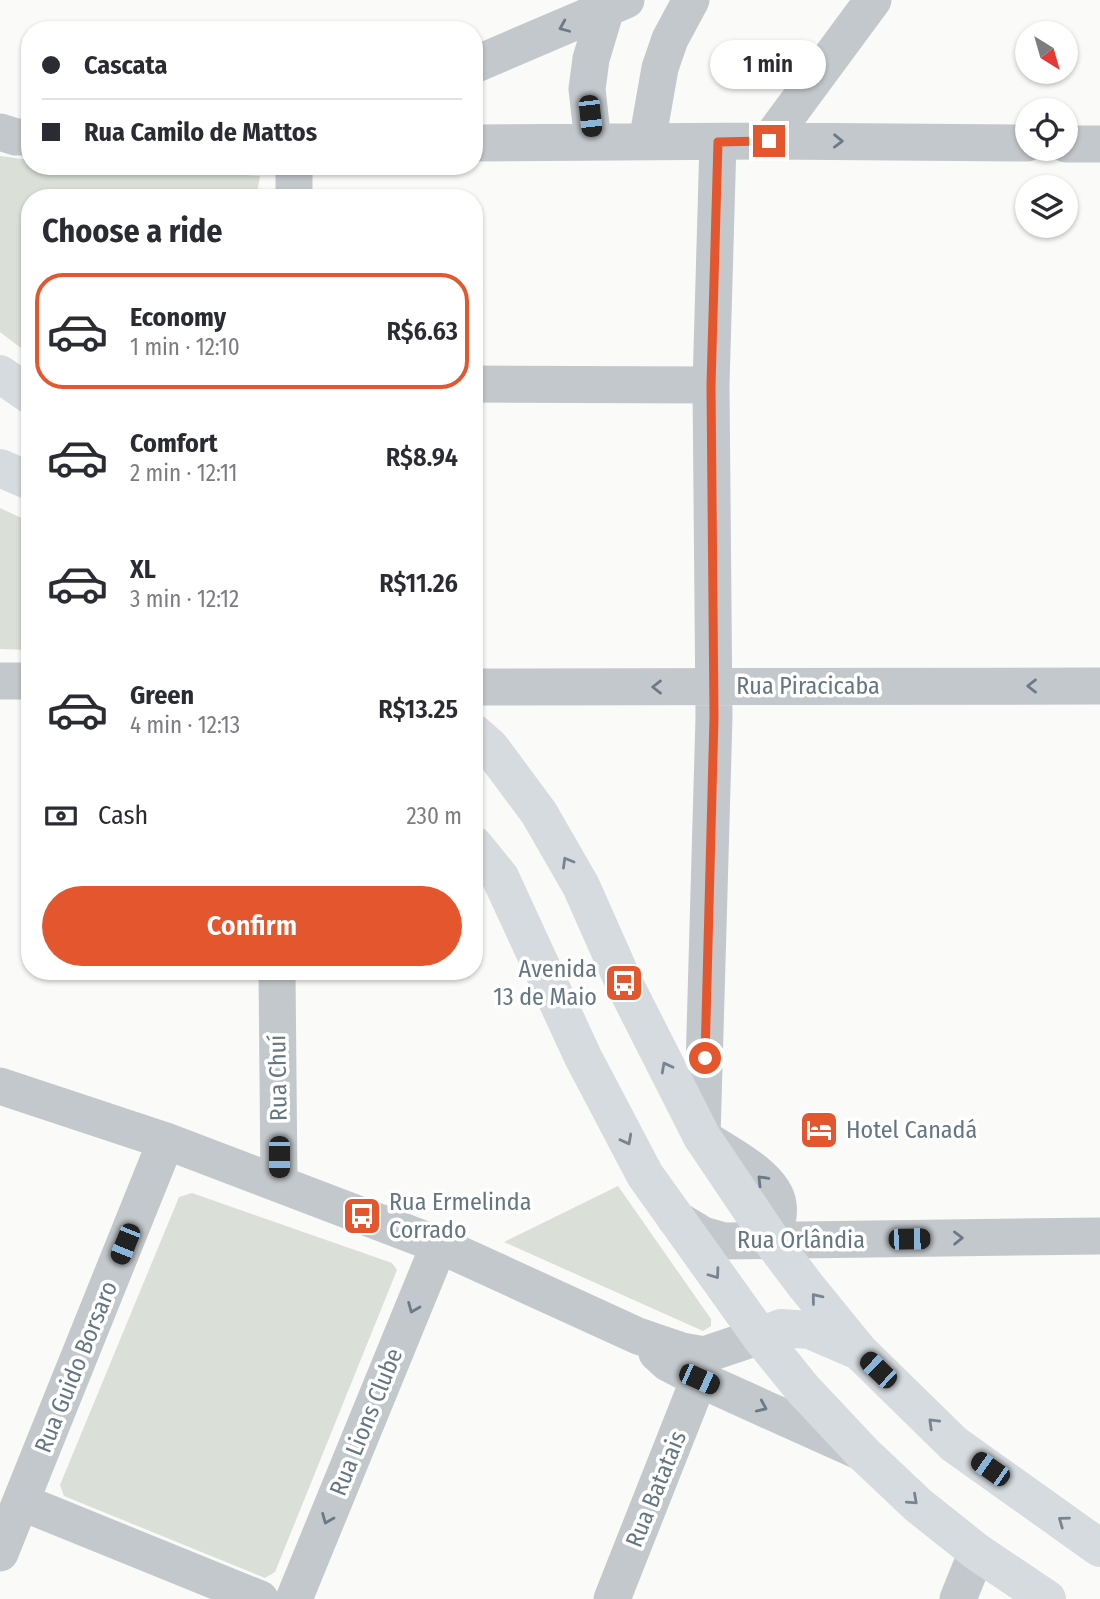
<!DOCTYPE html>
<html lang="en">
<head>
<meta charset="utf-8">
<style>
  body { margin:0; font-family:"Fira Sans Condensed",sans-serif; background:#f2f2f3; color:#2b2b33; height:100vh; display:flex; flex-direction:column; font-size:26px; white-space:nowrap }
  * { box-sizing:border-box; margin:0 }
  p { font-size:23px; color:#7c7c81 }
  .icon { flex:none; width:38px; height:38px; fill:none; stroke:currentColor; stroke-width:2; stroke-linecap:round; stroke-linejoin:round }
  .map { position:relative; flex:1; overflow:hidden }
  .details { position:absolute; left:21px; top:189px; width:462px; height:791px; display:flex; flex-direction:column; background:#fff; border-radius:28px; box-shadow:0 2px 5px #0004 }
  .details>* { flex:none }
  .guide { position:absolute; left:21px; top:21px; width:462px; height:154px; border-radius:28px; box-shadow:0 2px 5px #0004; display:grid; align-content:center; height:154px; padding:0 21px; background:#fff }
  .needle { width:46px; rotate:143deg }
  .fabs { position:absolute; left:1015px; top:21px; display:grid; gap:14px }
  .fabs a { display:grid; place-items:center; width:63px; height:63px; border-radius:50%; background:#fff; box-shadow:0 2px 5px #0004; font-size:35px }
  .end { position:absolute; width:32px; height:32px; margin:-16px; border:9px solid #e4572e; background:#fff; box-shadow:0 0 0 4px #fff }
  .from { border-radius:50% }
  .bubble { position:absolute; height:49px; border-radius:24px; background:#fff; box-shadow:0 2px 5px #0004; font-size:23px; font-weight:600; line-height:49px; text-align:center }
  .car { position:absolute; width:21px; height:42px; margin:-21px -10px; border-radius:9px; box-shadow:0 0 5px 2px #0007; background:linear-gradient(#222 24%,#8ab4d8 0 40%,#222 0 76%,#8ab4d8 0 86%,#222 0) }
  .guide b { display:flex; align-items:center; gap:24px; height:66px; font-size:26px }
  .guide b+b { border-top:2px solid #e1e1e2 }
  .guide i { width:18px; height:18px; background:#2b2b33 }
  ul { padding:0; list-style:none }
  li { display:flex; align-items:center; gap:21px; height:116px; margin:0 14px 10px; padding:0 7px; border:4px solid transparent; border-radius:28px }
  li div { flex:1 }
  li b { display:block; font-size:26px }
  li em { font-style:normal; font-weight:600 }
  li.current { border-color:#e4572e }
  li>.icon { width:63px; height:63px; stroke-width:1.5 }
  h2 { padding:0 21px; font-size:32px; line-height:84px }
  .pay { display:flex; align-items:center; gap:18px; height:77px; padding:0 21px; font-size:26px }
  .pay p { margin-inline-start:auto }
  .primary-button { display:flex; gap:14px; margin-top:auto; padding:14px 21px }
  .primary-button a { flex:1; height:80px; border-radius:42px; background:#e4572e; color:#fff; font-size:28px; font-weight:600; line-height:80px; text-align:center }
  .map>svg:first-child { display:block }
  .green { fill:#dadfd7 }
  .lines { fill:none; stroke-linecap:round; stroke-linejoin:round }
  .minor { stroke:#c3c8cc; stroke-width:37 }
  .major { stroke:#d6dbdf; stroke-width:38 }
  .oneway { stroke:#6a7a87 }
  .oneway2 { stroke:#768591 }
  .route { stroke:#e4572e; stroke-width:9 }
  .labels { text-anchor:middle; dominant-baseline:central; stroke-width:7; stroke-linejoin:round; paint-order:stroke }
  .street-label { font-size:24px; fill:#657683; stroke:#fff }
  .poi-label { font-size:24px; fill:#657683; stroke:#fff; text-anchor:start }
</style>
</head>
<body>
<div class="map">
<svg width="1100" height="1599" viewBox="0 0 1100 1599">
  <rect width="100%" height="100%" fill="#fafaf8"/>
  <path class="green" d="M0 156 30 160V166H120L260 176 256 198H30V355L0 332Z
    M0 508 30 522V650L0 649Z
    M618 1186 711 1319V1326L703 1331 504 1242Z
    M192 1193 392 1263 397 1270 275 1572 265 1578 64 1496 60 1485 179 1197Z"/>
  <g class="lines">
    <path class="minor" d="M474 65 626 0
      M0 132 16 137H30
      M769 141 873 0
      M593 142 587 89 591 59 606 9
      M647 142 660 68 670 39 691 0
      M718 142 711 385 714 717 702 1137C725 1152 774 1176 778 1204 780 1217 775 1229 772 1241
      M474 143 769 141 1027 143
      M1066 144H1100
      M294 166V198
      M474 384 711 385
      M0 681H30
      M474 687 1100 686
      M277 971 279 1184
      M0 1086 166 1141 439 1245 638 1336 682 1351 704 1355 760 1336
      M675 1218 703 1235 724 1241 1100 1236
      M657 1353 668 1363 699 1379 863 1453
      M21 1502 260 1599
      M0 1553 166 1141
      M294 1599 439 1245
      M612 1599 699 1379
      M958 1599 977 1552"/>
    <path class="major" d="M0 374 30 395
      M0 468 30 481
      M474 733 490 747 539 813 581 886 624 983 702 1137 772 1241 806 1286 859 1351 954 1444 1100 1548
      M474 845 500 877 583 1057 645 1175 760 1336 802 1388 863 1453 918 1505 977 1552 1047 1599
      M760 1336 781 1328 810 1330 854 1349"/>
  </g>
  <defs><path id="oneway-chevron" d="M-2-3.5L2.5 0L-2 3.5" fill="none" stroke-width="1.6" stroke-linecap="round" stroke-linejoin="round" transform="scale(1.75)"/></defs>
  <g class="oneway">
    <use href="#oneway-chevron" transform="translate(564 27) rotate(157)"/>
    <use href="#oneway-chevron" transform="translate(838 141) rotate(1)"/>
    <use href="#oneway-chevron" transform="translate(1032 686) rotate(180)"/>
    <use href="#oneway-chevron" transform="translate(657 687) rotate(180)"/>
    <use href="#oneway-chevron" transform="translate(762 1180) rotate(-134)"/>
    <use href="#oneway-chevron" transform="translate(958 1238) rotate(-1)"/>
    <use href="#oneway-chevron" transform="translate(413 1308) rotate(112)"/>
    <use href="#oneway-chevron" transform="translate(762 1407) rotate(24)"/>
    <use href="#oneway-chevron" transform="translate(327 1519) rotate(112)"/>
  </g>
  <g class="oneway2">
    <use href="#oneway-chevron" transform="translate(567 862) rotate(-120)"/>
    <use href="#oneway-chevron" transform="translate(666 1067) rotate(-118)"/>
    <use href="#oneway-chevron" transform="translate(627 1140) rotate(62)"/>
    <use href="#oneway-chevron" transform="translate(715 1274) rotate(54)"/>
    <use href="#oneway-chevron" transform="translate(816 1298) rotate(-129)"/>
    <use href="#oneway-chevron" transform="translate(933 1423) rotate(-136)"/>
    <use href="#oneway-chevron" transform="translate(913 1500) rotate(42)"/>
    <use href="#oneway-chevron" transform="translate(1063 1521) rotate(-144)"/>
  </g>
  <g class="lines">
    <path class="route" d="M705 1058 714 717 711 385 718 142 769 141"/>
  </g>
  <defs>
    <symbol id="bus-square" viewBox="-11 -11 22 22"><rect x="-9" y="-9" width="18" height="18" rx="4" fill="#e4572e" stroke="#fff"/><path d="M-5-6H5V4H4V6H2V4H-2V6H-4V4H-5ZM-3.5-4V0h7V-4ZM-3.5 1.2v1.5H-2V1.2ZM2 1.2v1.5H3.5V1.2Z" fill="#fff"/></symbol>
    <symbol id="hotel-square" viewBox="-11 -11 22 22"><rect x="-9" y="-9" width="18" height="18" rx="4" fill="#e4572e" stroke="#fff"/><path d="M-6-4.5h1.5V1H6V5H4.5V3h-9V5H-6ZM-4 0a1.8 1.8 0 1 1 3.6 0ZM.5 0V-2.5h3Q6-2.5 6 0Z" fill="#fff"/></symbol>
  </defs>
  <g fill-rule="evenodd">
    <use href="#bus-square" x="602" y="961" width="44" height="44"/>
    <use href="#hotel-square" x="797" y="1108" width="44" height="44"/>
    <use href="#bus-square" x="340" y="1194" width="44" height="44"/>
  </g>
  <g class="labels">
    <g class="street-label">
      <text x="808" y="686">Rua Piracicaba</text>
      <text transform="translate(278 1078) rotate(-91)">Rua Chuí</text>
      <text x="801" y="1240">Rua Orlândia</text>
      <text transform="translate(76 1367) rotate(-68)">Rua Guido Borsaro</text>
      <text transform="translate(366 1422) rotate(-68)">Rua Lions Clube</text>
      <text transform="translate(656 1489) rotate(-68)">Rua Batatais</text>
    </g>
    <g class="poi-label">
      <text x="597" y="969" text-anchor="end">Avenida<tspan x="597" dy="28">13 de Maio</tspan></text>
      <text x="846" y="1130">Hotel Canadá</text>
      <text x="389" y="1202">Rua Ermelinda<tspan x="389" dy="28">Corrado</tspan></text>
    </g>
  </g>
</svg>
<div class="fabs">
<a><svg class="needle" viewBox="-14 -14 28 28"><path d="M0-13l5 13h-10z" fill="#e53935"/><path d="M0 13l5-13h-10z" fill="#7c7c81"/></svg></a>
<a><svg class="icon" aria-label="locate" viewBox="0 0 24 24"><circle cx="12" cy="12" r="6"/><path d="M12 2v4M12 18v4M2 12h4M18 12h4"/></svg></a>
<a><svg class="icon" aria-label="layers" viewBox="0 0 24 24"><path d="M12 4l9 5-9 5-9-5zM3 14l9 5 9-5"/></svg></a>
</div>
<i class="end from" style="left:705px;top:1058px"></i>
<i class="end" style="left:769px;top:141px"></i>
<div class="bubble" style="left:710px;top:40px;width:116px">1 min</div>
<i class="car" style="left:590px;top:116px;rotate:174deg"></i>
<i class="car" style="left:279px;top:1157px;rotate:180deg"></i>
<i class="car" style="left:909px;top:1239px;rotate:89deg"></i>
<i class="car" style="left:125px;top:1244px;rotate:202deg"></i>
<i class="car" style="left:878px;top:1370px;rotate:314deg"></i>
<i class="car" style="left:699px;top:1379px;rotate:114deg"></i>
<i class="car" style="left:990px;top:1469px;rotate:305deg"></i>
<div class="guide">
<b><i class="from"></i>Cascata</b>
<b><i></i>Rua Camilo de Mattos</b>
</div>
<section class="details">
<h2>Choose a ride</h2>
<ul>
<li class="current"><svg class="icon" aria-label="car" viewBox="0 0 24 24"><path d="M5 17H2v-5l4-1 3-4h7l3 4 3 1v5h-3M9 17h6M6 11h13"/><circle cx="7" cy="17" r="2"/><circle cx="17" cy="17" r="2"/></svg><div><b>Economy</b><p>1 min · 12:10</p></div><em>R$6.63</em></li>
<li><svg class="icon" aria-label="car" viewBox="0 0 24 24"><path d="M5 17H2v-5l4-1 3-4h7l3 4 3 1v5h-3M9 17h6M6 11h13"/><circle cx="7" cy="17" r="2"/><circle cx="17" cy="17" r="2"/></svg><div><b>Comfort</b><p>2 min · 12:11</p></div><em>R$8.94</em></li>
<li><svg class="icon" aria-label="car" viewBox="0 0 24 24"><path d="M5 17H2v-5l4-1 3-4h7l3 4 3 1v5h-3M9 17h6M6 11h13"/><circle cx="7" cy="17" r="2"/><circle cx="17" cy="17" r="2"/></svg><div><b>XL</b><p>3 min · 12:12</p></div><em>R$11.26</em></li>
<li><svg class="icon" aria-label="car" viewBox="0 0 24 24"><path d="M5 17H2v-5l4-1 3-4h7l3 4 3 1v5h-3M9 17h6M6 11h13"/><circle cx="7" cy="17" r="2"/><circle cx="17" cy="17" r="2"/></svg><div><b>Green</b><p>4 min · 12:13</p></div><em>R$13.25</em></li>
</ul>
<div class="pay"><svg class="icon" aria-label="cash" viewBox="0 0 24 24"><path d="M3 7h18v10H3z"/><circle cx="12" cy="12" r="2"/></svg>Cash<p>230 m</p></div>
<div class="primary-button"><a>Confirm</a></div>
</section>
</div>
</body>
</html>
